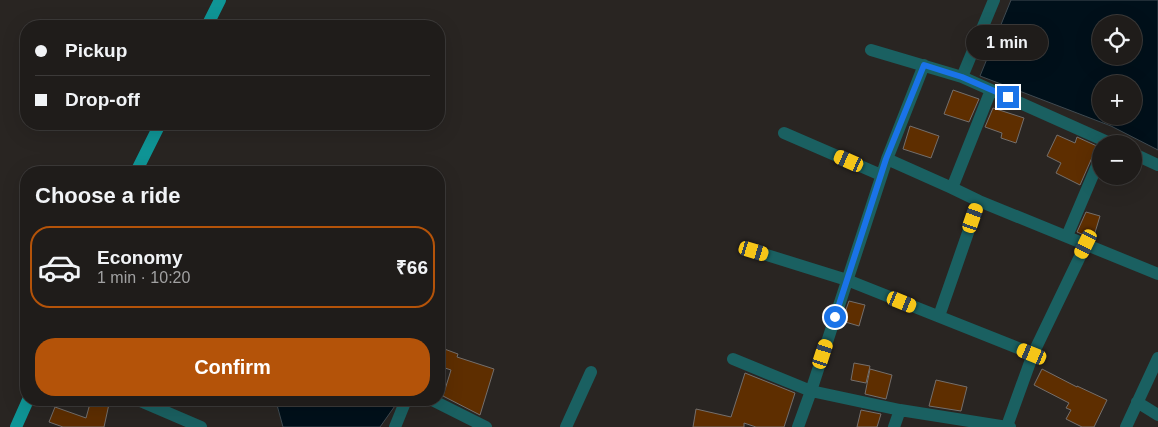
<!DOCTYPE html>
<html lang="en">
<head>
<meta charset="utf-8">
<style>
  body { margin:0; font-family:Helvetica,sans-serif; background:#2c2927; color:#f1f3f6; height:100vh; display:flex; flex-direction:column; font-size:19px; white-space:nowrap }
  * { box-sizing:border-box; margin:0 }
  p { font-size:16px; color:#a1a1a2 }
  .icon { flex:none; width:28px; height:28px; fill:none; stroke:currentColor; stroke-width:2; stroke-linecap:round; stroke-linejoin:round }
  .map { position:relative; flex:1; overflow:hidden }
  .details { position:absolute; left:20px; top:166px; width:425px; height:240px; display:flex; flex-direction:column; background:#1f1c1a; border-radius:20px; box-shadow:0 5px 20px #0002,0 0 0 1px #3c3a39 }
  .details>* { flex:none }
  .top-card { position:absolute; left:20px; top:20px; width:425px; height:110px; border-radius:20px; box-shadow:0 5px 20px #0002,0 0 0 1px #3c3a39; display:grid; align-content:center; height:110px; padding:0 15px; background:#1f1c1a }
  .fabs { position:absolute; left:1092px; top:15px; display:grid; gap:10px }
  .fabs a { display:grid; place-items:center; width:50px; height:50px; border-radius:50%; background:#1f1c1a; box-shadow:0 5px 20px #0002,0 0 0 1px #3c3a39; font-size:25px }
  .end { position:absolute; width:22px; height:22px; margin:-11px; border:6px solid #1a73e8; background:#fff; box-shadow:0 0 0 2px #fff }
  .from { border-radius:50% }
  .bubble { position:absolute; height:35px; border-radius:18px; background:#1f1c1a; box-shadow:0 5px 20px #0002,0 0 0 1px #3c3a39; font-size:16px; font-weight:600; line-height:35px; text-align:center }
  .car { position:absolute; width:15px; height:30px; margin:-15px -8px; border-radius:6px; box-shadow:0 0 4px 1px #0007; background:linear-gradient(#f5c518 24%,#345 0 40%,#f5c518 0 76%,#345 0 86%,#f5c518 0) }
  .top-card b { display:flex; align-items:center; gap:18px; height:48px; font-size:19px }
  .top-card b+b { border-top:1px solid #3c3a39 }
  .top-card i { width:12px; height:12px; background:#f1f3f6 }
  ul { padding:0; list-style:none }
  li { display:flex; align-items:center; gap:15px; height:82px; margin:0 10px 8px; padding:0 5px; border:2px solid #3c3a39; border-radius:20px }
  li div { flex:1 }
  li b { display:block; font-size:19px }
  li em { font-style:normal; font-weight:600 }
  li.selected { border-color:#b45309 }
  li>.icon { width:45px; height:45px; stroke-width:1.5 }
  h2 { padding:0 15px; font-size:22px; line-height:60px }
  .action { display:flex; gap:10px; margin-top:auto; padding:10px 15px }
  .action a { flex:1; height:58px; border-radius:20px; background:#b45309; color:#fff; font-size:20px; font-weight:600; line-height:58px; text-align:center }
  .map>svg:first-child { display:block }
  .water { fill:#00101a; stroke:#404b52; fill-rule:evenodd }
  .building { fill:#5e2e00; stroke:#746f6c }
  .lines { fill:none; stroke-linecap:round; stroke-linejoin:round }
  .minor { stroke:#1a6061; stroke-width:12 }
  .tertiary { stroke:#1a6061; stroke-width:12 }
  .primary { stroke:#0f9596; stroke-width:12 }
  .route { stroke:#1a73e8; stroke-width:6 }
</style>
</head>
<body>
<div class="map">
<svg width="1158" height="427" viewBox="0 0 1158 427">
  <rect width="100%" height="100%" fill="#292522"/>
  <path class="water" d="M1011 0H1158V150L1111 126 980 76ZM1101 24H1134V56H1101ZM1101 84H1134V116H1101Z
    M276 400H397V403L380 427H283L277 405Z"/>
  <path class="building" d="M953 90 979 99 969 122 944 114Z
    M993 108 1024 118 1016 143 1001 138 1002 133 985 127Z
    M910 126 939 136 931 158 903 149Z
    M1057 135 1075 143 1077 137 1099 147 1094 153 1080 185 1056 173 1061 163 1047 156Z
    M1086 212 1100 216 1093 239 1077 232Z
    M849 301 865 305 859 326 842 321Z
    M439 347 458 354 457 357 494 369 480 415 443 396 451 370 439 366Z
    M854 363 870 366 866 383 851 380Z
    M870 369 892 375 886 399 865 394Z
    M1042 369 1077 387V386L1107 400 1094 427H1082L1066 419 1071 410 1066 408 1069 403 1034 385Z
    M745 373 795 393 784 427H756L744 423V427H693L696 409 731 417Z
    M936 380 967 387 961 411 929 406Z
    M91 400 109 404 104 427H63L49 422 55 407 86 418Z
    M861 410 881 414 877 427H857Z"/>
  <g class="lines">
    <path class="minor" d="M871 50 962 77 1112 144
      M962 77 994 0
      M784 133 881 175
      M1134 154 1158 165
      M887 159 952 188 979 201 1158 274
      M952 188 991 90
      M1067 236 1101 156
      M754 251 847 280 1033 354
      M939 316 979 201
      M733 359 811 391 900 410 1007 427
      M432 400 486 427
      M1137 402 1158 415
      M395 427 406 400
      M566 427 591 372
      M798 427 811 391 887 159 924 65
      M894 427 900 410
      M1010 427 1007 426 1033 354 1086 244
      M1126 427 1158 358"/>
    <path class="tertiary" d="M138 400 201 427"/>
    <path class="primary" d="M207 26 220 0
      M136 172 160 124
      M16 427 28 400"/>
  </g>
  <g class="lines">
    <path class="route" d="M835 317 886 159 924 65 962 77 1008 97"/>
  </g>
</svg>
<div class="fabs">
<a><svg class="icon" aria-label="locate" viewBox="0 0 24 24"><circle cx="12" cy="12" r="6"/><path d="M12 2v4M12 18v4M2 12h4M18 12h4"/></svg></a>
<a>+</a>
<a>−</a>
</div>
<i class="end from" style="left:835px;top:317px"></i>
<i class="end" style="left:1008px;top:97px"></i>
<div class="bubble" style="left:966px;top:25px;width:82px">1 min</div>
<i class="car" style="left:849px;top:161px;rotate:294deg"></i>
<i class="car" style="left:973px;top:218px;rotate:19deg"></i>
<i class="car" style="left:1086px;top:244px;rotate:206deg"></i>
<i class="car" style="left:754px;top:251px;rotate:107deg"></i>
<i class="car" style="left:902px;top:302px;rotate:112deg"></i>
<i class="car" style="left:823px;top:354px;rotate:18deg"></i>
<i class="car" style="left:1032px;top:354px;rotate:292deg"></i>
<div class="top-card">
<b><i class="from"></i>Pickup</b>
<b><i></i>Drop-off</b>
</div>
<section class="details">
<h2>Choose a ride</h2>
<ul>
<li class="selected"><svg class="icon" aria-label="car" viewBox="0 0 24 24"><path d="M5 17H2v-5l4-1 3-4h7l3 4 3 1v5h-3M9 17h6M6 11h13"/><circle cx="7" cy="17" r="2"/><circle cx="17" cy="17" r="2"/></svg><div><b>Economy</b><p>1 min · 10:20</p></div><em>₹66</em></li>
</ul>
<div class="action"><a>Confirm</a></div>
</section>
</div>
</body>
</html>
